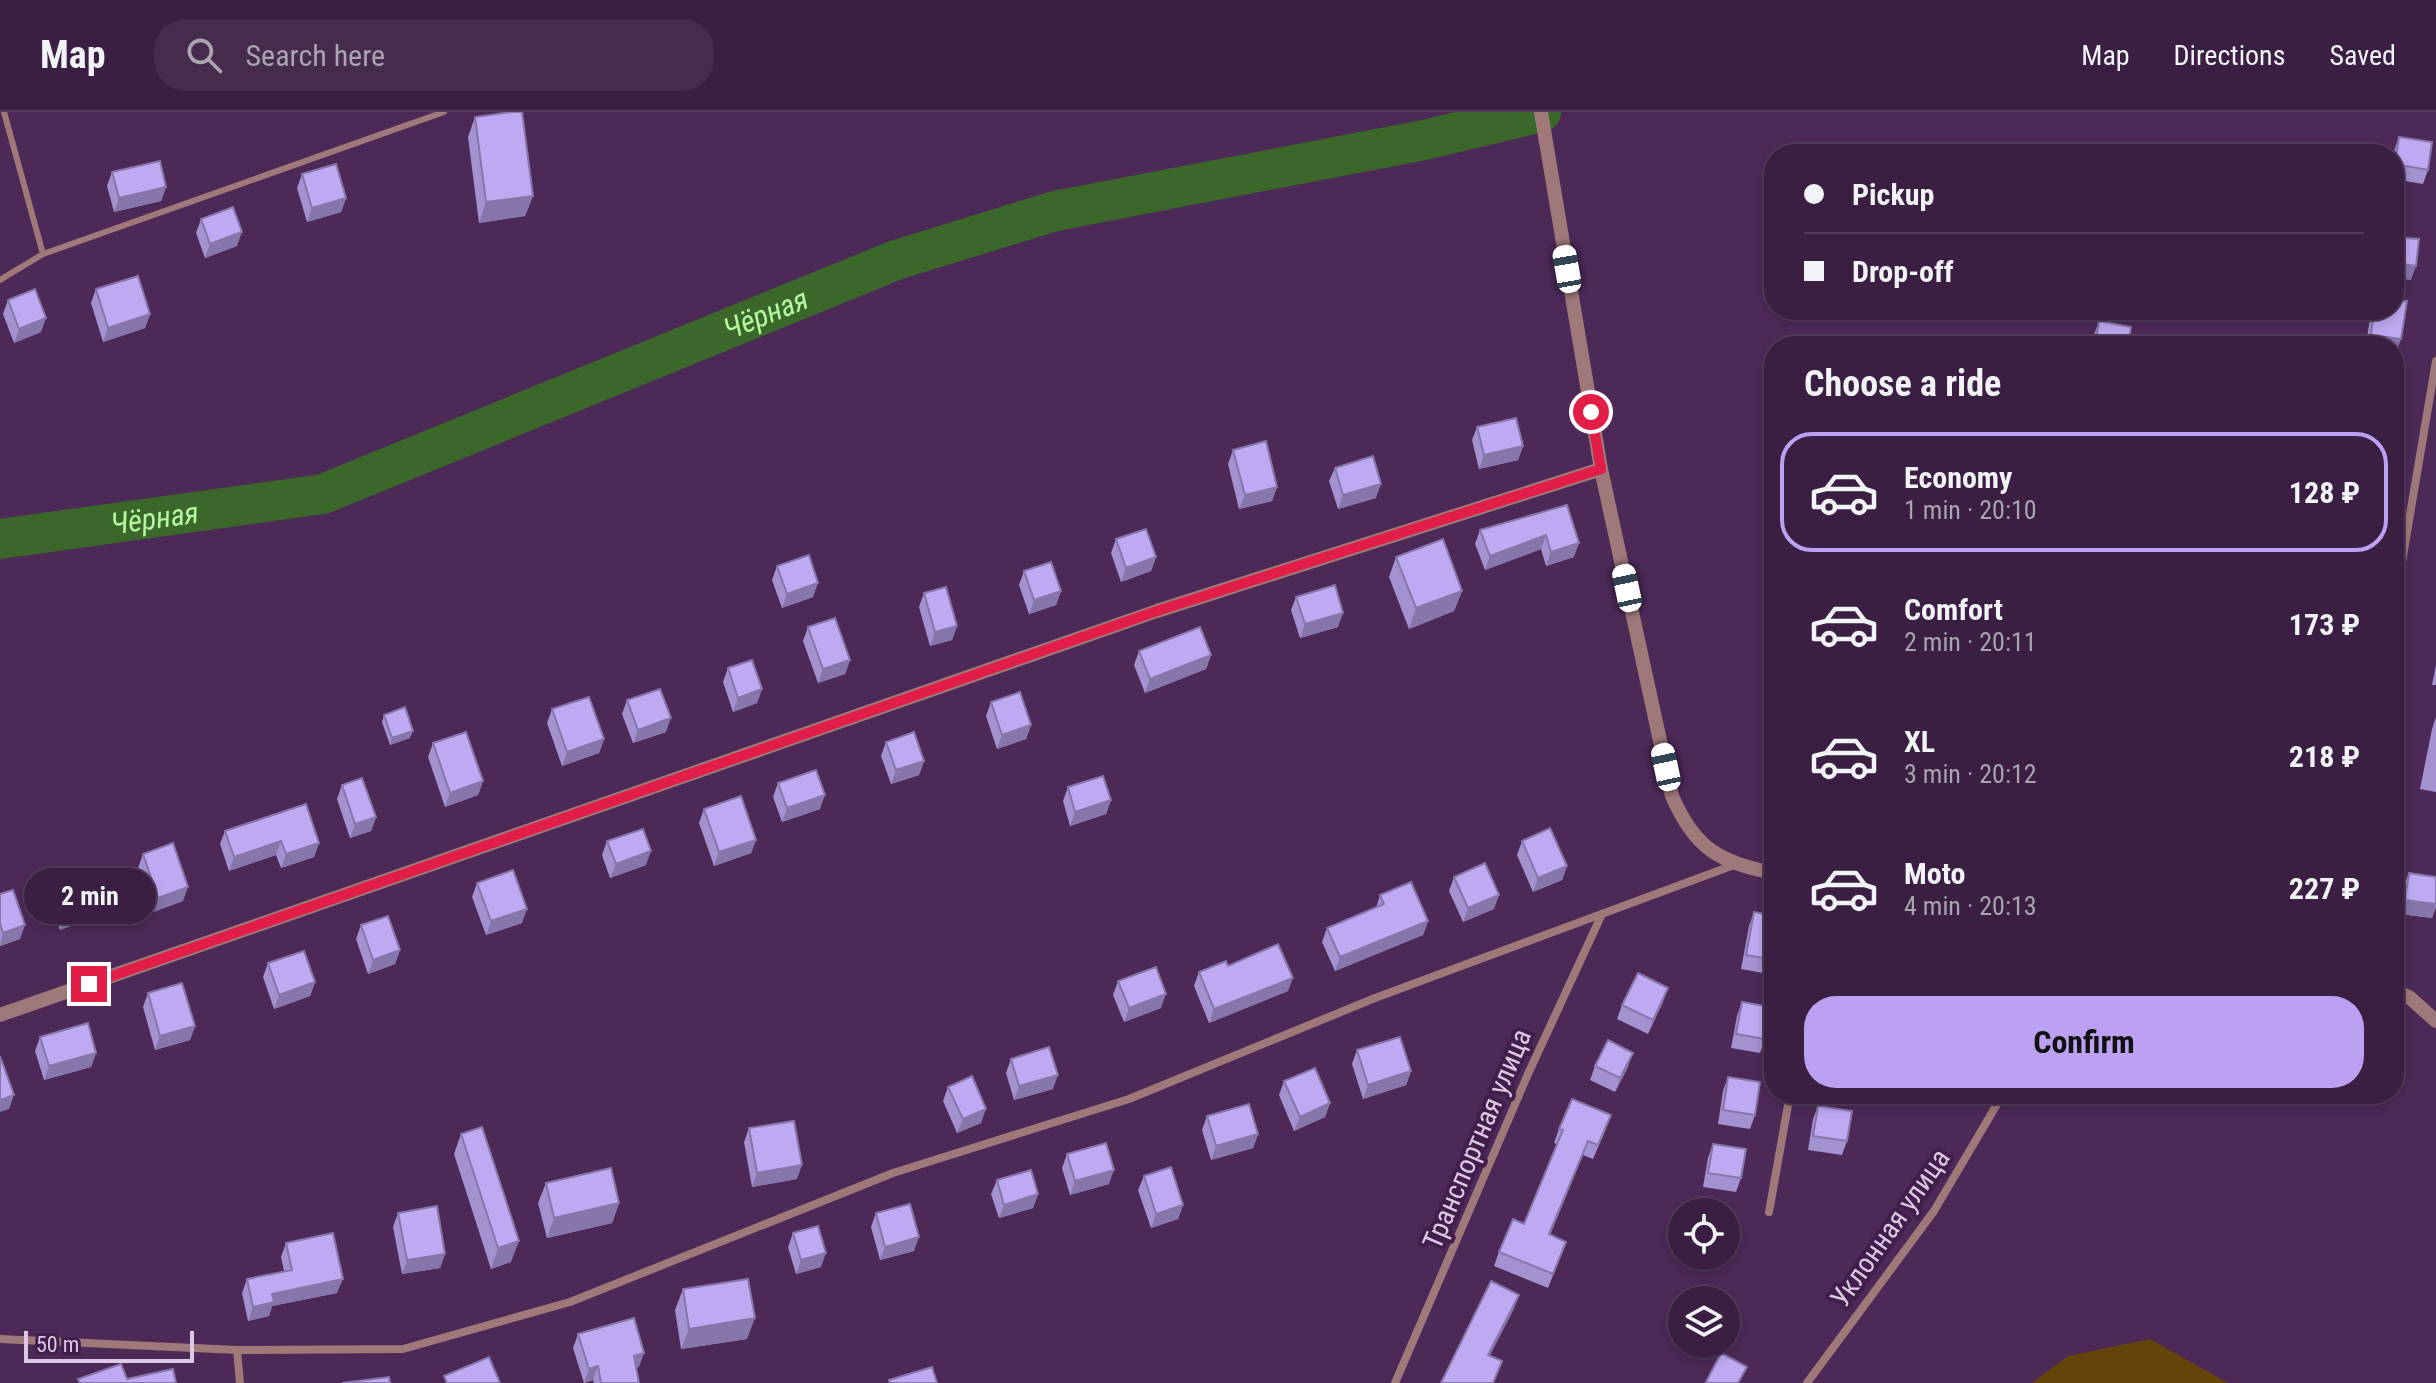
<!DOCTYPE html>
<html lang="en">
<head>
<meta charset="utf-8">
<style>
  body { margin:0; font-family:"Roboto Condensed",sans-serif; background:#452c4d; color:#f1f3f6; height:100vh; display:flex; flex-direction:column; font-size:30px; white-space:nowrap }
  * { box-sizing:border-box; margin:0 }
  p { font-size:26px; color:#aba2b2 }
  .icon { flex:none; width:44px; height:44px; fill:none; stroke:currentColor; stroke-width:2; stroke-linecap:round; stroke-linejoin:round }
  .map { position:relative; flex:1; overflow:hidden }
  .panel { position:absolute; left:1764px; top:224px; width:640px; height:768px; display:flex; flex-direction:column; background:#3a1f42; border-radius:32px; box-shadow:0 4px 12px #0003,0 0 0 2px #543d5b }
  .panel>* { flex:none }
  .guide { position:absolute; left:1764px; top:32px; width:640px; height:176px; border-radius:32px; box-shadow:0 4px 12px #0003,0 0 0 2px #543d5b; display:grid; align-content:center; height:176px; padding:0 40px; background:#3a1f42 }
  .fabs { position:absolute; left:1668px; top:1086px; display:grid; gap:16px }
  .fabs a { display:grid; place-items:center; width:72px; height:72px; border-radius:50%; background:#3a1f42; box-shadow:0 4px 12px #0003,0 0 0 2px #543d5b; font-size:40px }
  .scale { position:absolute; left:24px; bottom:20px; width:170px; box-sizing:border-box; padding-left:8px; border:4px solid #dec9e5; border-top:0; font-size:22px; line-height:28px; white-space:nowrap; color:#dec9e5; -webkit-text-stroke:6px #421e4c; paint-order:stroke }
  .end { position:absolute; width:36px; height:36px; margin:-18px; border:10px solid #e11d48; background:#fff; box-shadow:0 0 0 4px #fff }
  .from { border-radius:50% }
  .bubble { position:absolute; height:56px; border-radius:28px; background:#3a1f42; box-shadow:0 4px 12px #0003,0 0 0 2px #543d5b; font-size:26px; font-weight:700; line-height:56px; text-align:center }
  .car { position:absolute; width:24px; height:48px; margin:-24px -12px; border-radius:10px; box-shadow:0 0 6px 2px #0007; background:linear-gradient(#fff 24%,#345 0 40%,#fff 0 76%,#345 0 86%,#fff 0) }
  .guide b { display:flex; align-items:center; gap:28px; height:76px; font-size:30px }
  .guide b+b { border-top:2px solid #543d5b }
  .guide i { width:20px; height:20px; background:#f1f3f6 }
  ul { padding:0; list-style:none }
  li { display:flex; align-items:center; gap:24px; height:120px; margin:0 16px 12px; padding:0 24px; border:4px solid transparent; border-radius:32px }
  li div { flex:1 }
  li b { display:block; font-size:30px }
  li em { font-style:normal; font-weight:700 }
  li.current { border-color:#bca0f2 }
  li>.icon { width:72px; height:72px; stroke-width:1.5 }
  h2 { padding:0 40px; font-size:36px; line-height:96px }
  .button { display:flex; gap:16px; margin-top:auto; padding:16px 40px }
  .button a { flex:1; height:92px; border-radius:32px; background:#bca0f2; color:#111; font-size:32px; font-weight:700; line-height:92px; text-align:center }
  header { display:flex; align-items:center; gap:48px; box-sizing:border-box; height:112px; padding:0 40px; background:#3a1f42; border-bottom:2px solid #543d5b }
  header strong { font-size:38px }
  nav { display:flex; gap:44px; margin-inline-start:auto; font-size:28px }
  .search { width:560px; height:72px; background:#452c4d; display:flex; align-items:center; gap:20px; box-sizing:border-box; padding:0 28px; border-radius:32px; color:#aba2b2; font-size:30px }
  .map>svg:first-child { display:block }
  .green { fill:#634509 }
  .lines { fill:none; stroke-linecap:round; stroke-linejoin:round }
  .river { stroke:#3b682a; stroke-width:40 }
  .service { stroke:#9f7979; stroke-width:6 }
  .minor { stroke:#9f7979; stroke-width:8 }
  .tertiary { stroke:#9f7979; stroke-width:14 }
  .wall { fill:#a491d0 }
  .shaded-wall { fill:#8676a9 }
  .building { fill:#bfa9f2; stroke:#8676a9; stroke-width:2 }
  .route { stroke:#e11d48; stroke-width:10 }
  .labels { text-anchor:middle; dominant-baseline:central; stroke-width:8; stroke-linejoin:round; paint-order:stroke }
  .street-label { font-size:28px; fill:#dec9e5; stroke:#421e4c }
  .water-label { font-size:30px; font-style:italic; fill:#b6f99f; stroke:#421e4c }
</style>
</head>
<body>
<header>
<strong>Map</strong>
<div class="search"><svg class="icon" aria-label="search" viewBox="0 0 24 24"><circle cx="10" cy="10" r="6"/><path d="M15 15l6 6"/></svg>Search here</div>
<nav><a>Map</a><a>Directions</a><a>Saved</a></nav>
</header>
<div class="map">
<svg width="2436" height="1271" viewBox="0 0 2436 1271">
  <rect width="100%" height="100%" fill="#4d2958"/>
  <path class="green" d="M2150 1227 2228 1271H2032L2068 1244Z"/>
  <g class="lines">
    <path class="river" id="s1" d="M0 427 323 382 896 148 1055 99 1424 28 1541 0"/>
    <path class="service" d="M4 0 43 142 444 0
      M0 168 43 142"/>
    <path class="minor" d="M2394 497 2436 249
      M1769 1100 1790 982
      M0 1227 237 1238 403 1237 570 1190 893 1061 1129 987 1375 886 1734 753
      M237 1238 240 1271
      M1395 1271 1528 962 1602 802
      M1807 1271 1934 1099 2003 982"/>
    <path class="tertiary" d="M1541 0 1601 357 1672 684C1695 737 1719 750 1774 761
      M2394 878 2409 885 2436 909
      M0 903 1157 499 1601 357"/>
  </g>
  <path class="wall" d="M475 5 533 84 525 104 479 111 468 25Z
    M2399 25 2428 58 2423 72 2394 67 2393 42Z
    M112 60 166 75 161 89 114 100 107 74Z
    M302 62 346 86 341 100 307 110 297 76Z
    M201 107 237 134 205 146 196 121Z
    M96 177 150 202 145 216 103 230 91 191Z
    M8 188 41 220 14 231 3 202Z
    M2371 198H2394L2396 241 2394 234H2366Z
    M2099 209 2128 234H2090Z
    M1477 315 1523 334 1518 348 1479 357 1472 328Z
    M1233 338 1277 375 1272 389 1239 397 1228 352Z
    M1335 356 1376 386 1338 397 1329 369Z
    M1567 393 1574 445 1546 454 1541 437 1485 458 1475 432 1480 418Z
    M1116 427 1156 445 1151 459 1121 470 1111 441Z
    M1396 445 1462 479 1454 499 1409 517 1389 465Z
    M777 454 813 485 782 496 772 468Z
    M1024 459 1061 479 1056 493 1029 502 1019 473Z
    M924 481 957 514 952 528 930 534 919 495Z
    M1296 485 1338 515 1300 526 1291 498Z
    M808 515 850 548 845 562 818 571 803 529Z
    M1139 539 1211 543 1206 557 1145 581 1134 553Z
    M2436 553V573H2432Z
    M728 556 762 577 757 591 733 600 723 570Z
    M627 588 666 620 633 631 622 602Z
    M991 590 1031 613 1026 627 997 637 986 604Z
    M552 597 604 627 599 641 562 654 547 611Z
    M384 603 410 626 390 633 382 610Z
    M2436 605V680L2420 677 2432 617Z
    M886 630 924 649 919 663 891 672 881 644Z
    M433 631 483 669 478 683 445 695 428 645Z
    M1770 655 1774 656V703L1762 702 1765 669Z
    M778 671 820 697 782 710 773 685Z
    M342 673 376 705 371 719 350 726 337 687Z
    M1068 675 1111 688 1106 702 1070 714 1063 689Z
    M704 697 756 728 751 741 714 754 699 711Z
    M225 719 319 731 314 745 281 756 276 743 229 759 220 732Z
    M607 729 646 753 610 766 602 743Z
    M1522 729 1567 754 1562 768 1533 780 1517 743Z
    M143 742 183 789 153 800 138 756Z
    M2409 761 2436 765V795L2432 806 2400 802 2403 775Z
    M1454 765 1494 797 1463 810 1449 779Z
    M52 767 92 794 87 808 60 818 47 781Z
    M477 771 522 811 486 823 472 785Z
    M0 782 20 827 0 834Z
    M1380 783 1428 809 1423 823 1335 859 1322 830 1327 816 1376 796Z
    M1754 800 1774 804V863L1741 857 1749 814Z
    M361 813 400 838 395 852 368 862 356 827Z
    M268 851 315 870 310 884 274 897 263 865Z
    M1228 854 1288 879 1209 911 1194 874 1199 860Z
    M1118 869 1161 896 1124 910 1113 883Z
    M148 881 195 914 190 928 155 938 143 895Z
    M1663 890 1648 922 1617 907 1622 893Z
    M1742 890 1765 927 1760 941 1731 936 1737 904Z
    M40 925 96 941 91 955 44 968 35 939Z
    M1357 938 1411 959 1406 973 1363 987 1352 952Z
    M1011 947 1053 977 1014 988 1006 961Z
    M1595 954 1628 955 1615 980 1590 968Z
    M1728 965 1755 1003 1750 1017 1718 1012 1723 979Z
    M1284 969 1330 991 1325 1005 1294 1019 1279 983Z
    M948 975 981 1011 957 1021 943 989Z
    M1818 994 1847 1029 1842 1043 1808 1038 1813 1007Z
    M1207 1004 1258 1022 1253 1036 1211 1048 1202 1018Z
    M749 1016 797 1067 752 1075 744 1030Z
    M1559 1017H1606L1593 1047 1583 1043 1550 1123 1566 1130 1548 1176 1494 1154 1499 1140 1524 1112 1557 1032 1554 1031Z
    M461 1022 511 1150 491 1157 454 1042Z
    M1713 1032 1741 1066 1736 1080 1703 1075 1708 1046Z
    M1067 1042 1109 1072 1070 1083 1062 1056Z
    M1144 1064 1183 1093 1178 1107 1151 1116 1138 1078Z
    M997 1068 1038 1082 1033 1096 999 1106 991 1082Z
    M546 1071 619 1091 612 1111 547 1126 538 1091Z
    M398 1101 445 1142 440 1156 402 1162 393 1115Z
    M876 1101 914 1139 880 1148 871 1115Z
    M793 1121 821 1155 796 1162 788 1135Z
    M286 1131 337 1181 272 1194 269 1204 248 1209 242 1181 247 1167 284 1159 281 1145Z
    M683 1177 747 1227 681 1237 675 1198Z
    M578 1222 639 1255H636L639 1271H594L593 1268 584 1271 573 1236Z"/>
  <path class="shaded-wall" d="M166 75 161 89 114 100 119 86Z
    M533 84 525 104 479 111 486 90Z
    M346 86 341 100 307 110 312 96Z
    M242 120 237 134 205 146 210 132Z
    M2394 151 2416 154 2411 168 2394 166Z
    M150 202 145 216 103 230 108 216Z
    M46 206 41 220 14 231 19 217Z
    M2371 223 2401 227 2396 241H2394V234H2366Z
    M1523 334 1518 348 1479 357 1484 343Z
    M1381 372 1376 386 1338 397 1343 383Z
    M1277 375 1272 389 1239 397 1245 383Z
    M1546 423 1541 437 1485 458 1490 444Z
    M1579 431 1574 445 1546 454 1551 440Z
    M1156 445 1151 459 1121 470 1126 456Z
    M818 471 813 485 782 496 787 482Z
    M1061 479 1056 493 1029 502 1034 488Z
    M1462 479 1454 499 1409 517 1416 496Z
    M1343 501 1338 515 1300 526 1305 512Z
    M957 514 952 528 930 534 935 520Z
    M1211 543 1206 557 1145 581 1150 567Z
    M850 548 845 562 818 571 823 557Z
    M762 577 757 591 733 600 738 586Z
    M671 606 666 620 633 631 638 618Z
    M1031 613 1026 627 997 637 1002 623Z
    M413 619 410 626 390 633 392 626Z
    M604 627 599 641 562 654 567 640Z
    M924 649 919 663 891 672 896 658Z
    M483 669 478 683 445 695 450 681Z
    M825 683 820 697 782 710 787 696Z
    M1111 688 1106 702 1070 714 1075 700Z
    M1767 688 1774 689V703L1762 702Z
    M376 705 371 719 350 726 355 712Z
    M756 728 751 741 714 754 719 740Z
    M281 729 276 743 229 759 234 745Z
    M319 731 314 745 281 756 286 742Z
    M651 739 646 753 610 766 616 752Z
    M1567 754 1562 768 1533 780 1538 766Z
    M188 775 183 789 153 800 158 786Z
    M1499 783 1494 797 1463 810 1468 796Z
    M2405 788 2436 792 2432 806 2400 802Z
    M92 794 87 808 60 818 65 804Z
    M527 797 522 811 486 823 491 809Z
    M1428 809 1423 823 1335 859 1340 845Z
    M25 813 20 827 0 834 3 821Z
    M400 838 395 852 368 862 373 848Z
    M1293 866 1288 879 1209 911 1214 897Z
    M315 870 310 884 274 897 279 883Z
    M1668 876 1663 890 1648 922 1653 908Z
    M1166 882 1161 896 1124 910 1129 896Z
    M195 914 190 928 155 938 160 924Z
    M96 941 91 955 44 968 49 954Z
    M1633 941 1628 955 1615 980 1620 966Z
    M1411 959 1406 973 1363 987 1368 973Z
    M1058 963 1053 977 1014 988 1019 974Z
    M14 983 9 997 0 1000V988Z
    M1330 991 1325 1005 1294 1019 1300 1005Z
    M986 997 981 1011 957 1021 963 1007Z
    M1258 1022 1253 1036 1211 1048 1216 1034Z
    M802 1053 797 1067 752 1075 757 1061Z
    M1114 1058 1109 1072 1070 1083 1075 1069Z
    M1038 1082 1033 1096 999 1106 1004 1093Z
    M619 1091 612 1111 547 1126 554 1106Z
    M1183 1093 1178 1107 1151 1116 1156 1102Z
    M919 1125 914 1139 880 1148 885 1135Z
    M519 1129 511 1150 491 1157 498 1136Z
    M826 1141 821 1155 796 1162 801 1148Z
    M445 1142 440 1156 402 1162 407 1148Z
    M343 1167 337 1181 272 1194 269 1204 248 1209 253 1195 272 1182Z
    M1519 1183 1514 1197 1483 1257 1488 1243Z
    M755 1206 747 1227 681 1237 689 1217Z
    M644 1241 639 1255 629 1258 634 1244Z
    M598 1254 593 1268 584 1271 589 1257Z"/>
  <path class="building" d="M512 0H522L533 84 486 90 475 5Z
    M2399 25 2432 30 2428 58 2395 52Z
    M160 49 166 75 119 86 112 60Z
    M336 52 346 86 312 96 302 62Z
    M233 95 242 120 210 132 201 107Z
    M2394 125 2419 127 2416 154 2394 151Z
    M138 164 150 202 108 216 96 177Z
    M35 177 46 206 19 217 8 188Z
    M2394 188 2407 189 2401 227 2371 223 2374 198H2394Z
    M2099 209 2131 215 2128 234H2095Z
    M2394 256 2400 257 2394 295Z
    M1516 306 1523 334 1484 343 1477 315Z
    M1266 329 1277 375 1245 383 1233 338Z
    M1373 344 1381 372 1343 383 1335 356Z
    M1567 393 1579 431 1551 440 1546 423 1490 444 1480 418Z
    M1146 417 1156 445 1126 456 1116 427Z
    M1443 427 1462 479 1416 496 1396 445Z
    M809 443 818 471 787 482 777 454Z
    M1051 450 1061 479 1034 488 1024 459Z
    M1335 473 1343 501 1305 512 1296 485Z
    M946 475 957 514 935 520 924 481Z
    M835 506 850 548 823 557 808 515Z
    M1200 515 1211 543 1150 567 1139 539Z
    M752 548 762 577 738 586 728 556Z
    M660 577 671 606 638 618 627 588Z
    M1020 580 1031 613 1002 623 991 590Z
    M589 585 604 627 567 640 552 597Z
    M405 595 413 619 392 626 384 603Z
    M466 620 483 669 450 681 433 631Z
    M914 620 924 649 896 658 886 630Z
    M1770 655 1774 656V689L1767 688Z
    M816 658 825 683 787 696 778 671Z
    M1103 664 1111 688 1075 700 1068 675Z
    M362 666 376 705 355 712 342 673Z
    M741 684 756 728 719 740 704 697Z
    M306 692 319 731 286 742 281 729 234 745 225 719Z
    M1550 716 1567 754 1538 766 1522 729Z
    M643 717 651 739 616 752 607 729Z
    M173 731 188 775 158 786 143 742Z
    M1485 751 1499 783 1468 796 1454 765Z
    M79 757 92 794 65 804 52 767Z
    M513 758 527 797 491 809 477 771Z
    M2409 761 2436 765V792L2405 788Z
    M1411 770 1428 809 1340 845 1327 816 1384 792 1380 783Z
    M13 778 25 813 3 821 0 811V782Z
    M1754 800 1774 804V848L1746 843Z
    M388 804 400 838 373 848 361 813Z
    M1278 832 1293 866 1214 897 1199 860 1226 849 1228 854Z
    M304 839 315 870 279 883 268 851Z
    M1156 855 1166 882 1129 896 1118 869Z
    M1638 861 1668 876 1653 908 1622 893Z
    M182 871 195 914 160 924 148 881Z
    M1742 890 1771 895 1765 927 1736 922Z
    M88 911 96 941 49 954 40 925Z
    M1400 925 1411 959 1368 973 1357 938Z
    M1608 928 1633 941 1620 966 1595 954Z
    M1049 935 1058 963 1019 974 1011 947Z
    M0 944 14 983 0 988Z
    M1315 956 1330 991 1300 1005 1284 969Z
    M972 964 986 997 963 1007 948 975Z
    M1728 965 1760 970 1755 1003 1723 998Z
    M1572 987 1611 1003 1598 1033 1588 1029 1549 1122 1566 1130 1553 1162 1499 1140 1513 1107 1524 1112 1563 1018 1559 1017Z
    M1249 992 1258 1022 1216 1034 1207 1004Z
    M1818 994 1852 999 1847 1029 1813 1024Z
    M794 1009 802 1053 757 1061 749 1016Z
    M482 1015 519 1129 498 1136 461 1022Z
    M1106 1031 1114 1058 1075 1069 1067 1042Z
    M1713 1032 1746 1037 1741 1066 1708 1061Z
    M1171 1055 1183 1093 1156 1102 1144 1064Z
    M611 1056 619 1091 554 1106 546 1071Z
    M1031 1058 1038 1082 1004 1093 997 1068Z
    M910 1092 919 1125 885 1135 876 1101Z
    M437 1094 445 1142 407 1148 398 1101Z
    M818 1114 826 1141 801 1148 793 1121Z
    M333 1121 343 1167 272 1182 274 1190 253 1195 247 1167 292 1158 286 1131Z
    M748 1167 755 1206 689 1217 683 1177Z
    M1491 1169 1519 1183 1488 1243 1502 1249 1493 1271H1441Z
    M634 1206 644 1241 634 1244 639 1271H601L598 1254 589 1257 578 1222Z
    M1721 1241 1747 1255 1738 1271H1709L1706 1270Z
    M489 1245 500 1271H447L444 1264Z
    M121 1252 127 1267 173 1257 176 1271H80L78 1267Z
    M932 1255 937 1271H890L889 1268Z
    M389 1265 390 1271H342Z"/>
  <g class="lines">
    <path class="route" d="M89 872 1157 499 1601 357 1591 300"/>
  </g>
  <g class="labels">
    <g class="street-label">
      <text transform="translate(1477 1027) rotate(-67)">Транспортная улица</text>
      <text transform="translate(1890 1116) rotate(-55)">Уклонная улица</text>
    </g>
    <g class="water-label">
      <text stroke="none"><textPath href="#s1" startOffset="804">Чёрная</textPath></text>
      <text stroke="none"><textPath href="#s1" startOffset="156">Чёрная</textPath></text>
    </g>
  </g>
</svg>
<div class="fabs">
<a><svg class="icon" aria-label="locate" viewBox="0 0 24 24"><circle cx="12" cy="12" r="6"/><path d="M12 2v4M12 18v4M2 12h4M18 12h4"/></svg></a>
<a><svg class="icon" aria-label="layers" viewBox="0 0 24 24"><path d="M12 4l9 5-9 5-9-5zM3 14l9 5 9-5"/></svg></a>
</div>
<div class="scale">50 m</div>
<i class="end from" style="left:1591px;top:300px"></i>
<i class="end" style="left:89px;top:872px"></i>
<div class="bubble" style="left:24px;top:756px;width:132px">2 min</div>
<i class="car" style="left:1567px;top:157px;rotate:350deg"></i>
<i class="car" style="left:1627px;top:476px;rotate:348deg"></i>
<i class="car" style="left:1666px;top:655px;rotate:348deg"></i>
<div class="guide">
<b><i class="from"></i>Pickup</b>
<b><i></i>Drop-off</b>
</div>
<section class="panel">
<h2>Choose a ride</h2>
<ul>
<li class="current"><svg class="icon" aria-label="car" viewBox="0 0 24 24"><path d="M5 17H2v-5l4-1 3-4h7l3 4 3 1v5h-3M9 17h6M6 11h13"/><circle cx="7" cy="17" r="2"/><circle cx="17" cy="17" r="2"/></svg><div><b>Economy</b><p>1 min · 20:10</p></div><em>128 ₽</em></li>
<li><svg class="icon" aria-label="car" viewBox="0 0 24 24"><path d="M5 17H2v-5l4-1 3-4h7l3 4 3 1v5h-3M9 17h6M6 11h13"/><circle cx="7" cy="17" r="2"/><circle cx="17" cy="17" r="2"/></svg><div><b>Comfort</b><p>2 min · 20:11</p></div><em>173 ₽</em></li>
<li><svg class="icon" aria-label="car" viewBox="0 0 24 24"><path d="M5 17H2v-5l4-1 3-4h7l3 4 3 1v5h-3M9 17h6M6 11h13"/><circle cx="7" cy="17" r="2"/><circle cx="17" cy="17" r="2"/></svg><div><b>XL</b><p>3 min · 20:12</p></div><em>218 ₽</em></li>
<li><svg class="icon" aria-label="car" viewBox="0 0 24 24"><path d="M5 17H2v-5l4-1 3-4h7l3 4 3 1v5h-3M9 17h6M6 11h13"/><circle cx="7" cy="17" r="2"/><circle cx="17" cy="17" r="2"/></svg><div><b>Moto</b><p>4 min · 20:13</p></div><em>227 ₽</em></li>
</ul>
<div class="button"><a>Confirm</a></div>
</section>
</div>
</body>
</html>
